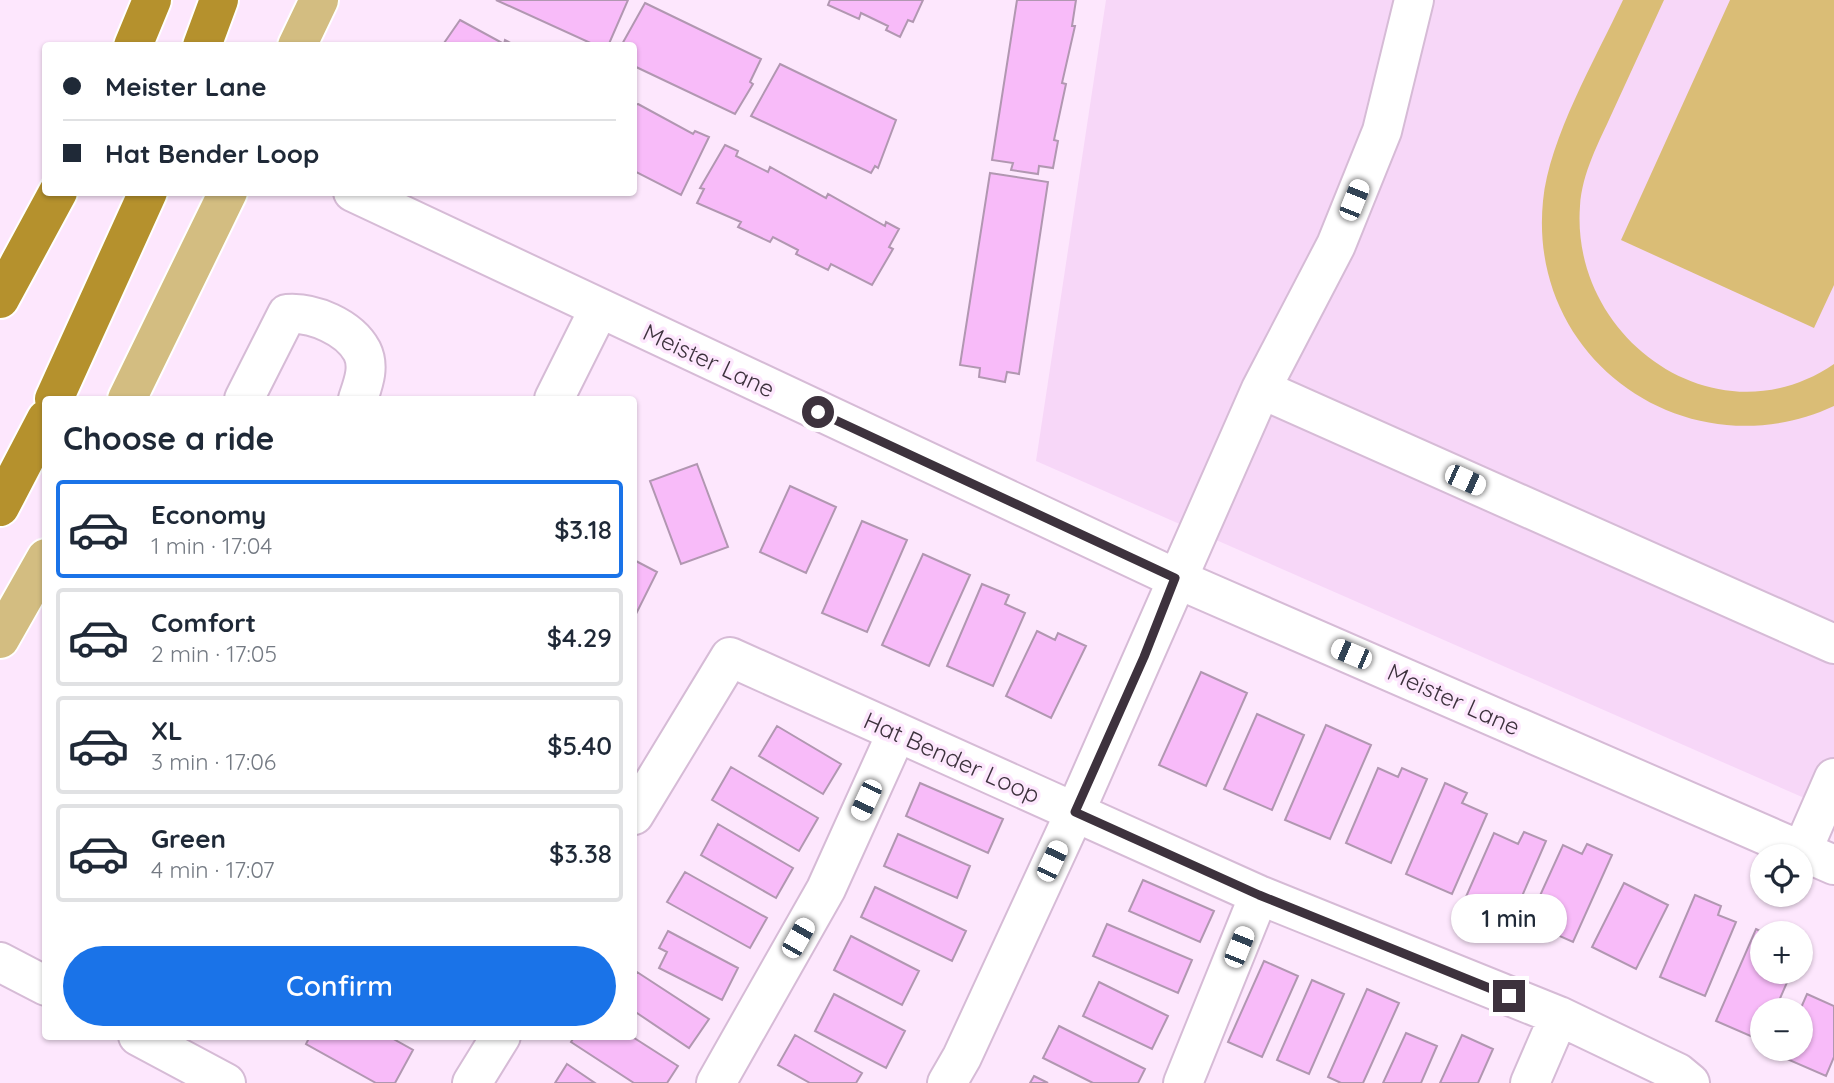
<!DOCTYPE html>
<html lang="en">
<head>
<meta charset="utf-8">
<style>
  body { margin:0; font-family:Quicksand,sans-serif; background:#f2f2f3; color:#1f2937; height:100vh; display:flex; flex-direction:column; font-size:26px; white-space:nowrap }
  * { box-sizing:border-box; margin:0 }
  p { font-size:23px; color:#747a83 }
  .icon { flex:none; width:38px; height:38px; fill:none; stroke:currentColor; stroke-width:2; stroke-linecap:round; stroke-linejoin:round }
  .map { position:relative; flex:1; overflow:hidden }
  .sheet { position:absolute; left:42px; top:396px; width:595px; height:644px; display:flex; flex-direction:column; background:#fff; border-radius:7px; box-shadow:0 2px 5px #0004 }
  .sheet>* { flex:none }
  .hud { position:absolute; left:42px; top:42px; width:595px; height:154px; border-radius:7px; box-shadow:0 2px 5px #0004; display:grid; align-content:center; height:154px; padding:0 21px; background:#fff }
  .controls { position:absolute; left:1750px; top:844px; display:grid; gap:14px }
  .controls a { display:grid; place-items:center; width:63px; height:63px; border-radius:50%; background:#fff; box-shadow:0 2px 5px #0004; font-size:35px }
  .end { position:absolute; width:32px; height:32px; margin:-16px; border:9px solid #3d323d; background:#fff; box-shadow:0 0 0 4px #fff }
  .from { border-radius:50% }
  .bubble { position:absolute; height:49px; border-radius:24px; background:#fff; box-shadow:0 2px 5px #0004; font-size:23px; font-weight:600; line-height:49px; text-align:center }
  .car { position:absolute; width:21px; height:42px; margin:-21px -10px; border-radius:9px; box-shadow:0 0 5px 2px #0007; background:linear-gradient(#fff 24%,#345 0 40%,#fff 0 76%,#345 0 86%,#fff 0) }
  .hud b { display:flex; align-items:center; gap:24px; height:66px; font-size:26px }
  .hud b+b { border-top:2px solid #e0e1e3 }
  .hud i { width:18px; height:18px; background:#1f2937 }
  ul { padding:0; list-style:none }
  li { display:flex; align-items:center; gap:21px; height:98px; margin:0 14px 10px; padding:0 7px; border:4px solid #e0e1e3; border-radius:7px }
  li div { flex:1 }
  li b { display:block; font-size:26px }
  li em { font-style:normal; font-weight:600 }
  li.active { border-color:#1a73e8 }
  li>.icon { width:63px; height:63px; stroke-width:1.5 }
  h2 { padding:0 21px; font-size:32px; line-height:84px }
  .action { display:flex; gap:14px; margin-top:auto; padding:14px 21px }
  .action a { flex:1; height:80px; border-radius:42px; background:#1a73e8; color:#fff; font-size:28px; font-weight:600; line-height:80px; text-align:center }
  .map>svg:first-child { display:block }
  .built { fill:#f7d7f8 }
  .green { fill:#dabd76 }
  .building { fill:#f8bbf9; stroke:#b197b1; stroke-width:2 }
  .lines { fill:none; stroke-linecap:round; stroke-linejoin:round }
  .minor-casing { stroke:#d6bbd6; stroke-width:42 }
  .major-casing { stroke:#fff; stroke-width:42 }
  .highway-casing { stroke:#fff; stroke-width:42 }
  .minor { stroke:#fff; stroke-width:38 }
  .major { stroke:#d3bd81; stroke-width:38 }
  .highway { stroke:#b5912d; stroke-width:38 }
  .route { stroke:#3d323d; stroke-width:9 }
  .labels { text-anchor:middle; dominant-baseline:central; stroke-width:7; stroke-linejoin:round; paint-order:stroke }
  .street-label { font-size:24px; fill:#3d323d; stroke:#fde7fd }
</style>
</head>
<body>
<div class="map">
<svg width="1834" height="1083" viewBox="0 0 1834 1083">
  <rect width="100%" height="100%" fill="#fde7fd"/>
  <path class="built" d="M1106 0H1834V811L1036 461Z"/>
  <path class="green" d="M1623 0H1664C1647 37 1630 74 1613 111 1599 142 1582 173 1580 206 1570 339 1717 444 1834 364V406C1689 473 1527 362 1543 201 1549 138 1596 58 1623 0Z
    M1730 0H1834V285L1814 328 1621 240Z"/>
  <path class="building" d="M496 0H628L608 46H597Z
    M830 0H923L913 22 908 20 900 37 886 30 888 26 861 13 859 19 828 5Z
    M1017 0H1076L1072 26H1075L1062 83 1066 84 1054 140 1058 141 1053 168 1039 166 1038 174 1011 170 1013 163 992 160Z
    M645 3 761 59 750 82 753 84 735 114 634 66V46H621Z
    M460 20 504 44 505 40 516 46H442Z
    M780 64 896 120 878 168 875 166 871 173 751 116Z
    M638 104 693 134 695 131 709 137 681 195 634 171V105Z
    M725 145 738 151 736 156 768 172 770 167 826 198 828 194 885 226 886 222 899 229 889 247 893 249 872 285 831 264 828 270 796 254 798 250 773 237 770 242 738 227 741 222 697 203 704 189 700 188Z
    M990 173 1048 182 1019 374 1007 372 1005 382 979 377 980 368 960 365Z
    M697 464 728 547 681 564 650 481Z
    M790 486 836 507 806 573 760 552Z
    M862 521 907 540 867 632 822 613Z
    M923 554 970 575 929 666 882 645Z
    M634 560 657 572 636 614 634 613Z
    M982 584 1009 595 1005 604 1025 613 993 686 947 666Z
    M1037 631 1055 640 1058 633 1086 646 1051 718 1006 696Z
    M1201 672 1247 693 1206 786 1159 765Z
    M1257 714 1304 735 1272 810 1224 789Z
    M1326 725 1371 745 1330 839 1285 820Z
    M777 726 841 764 823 794 759 756Z
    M731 767 818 818 799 851 712 800Z
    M1378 768 1398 777 1402 768 1427 779 1391 863 1346 843Z
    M920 783 1003 819 988 853 906 816Z
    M1445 783 1467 793 1462 803 1487 814 1452 894 1406 874Z
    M718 824 793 868 776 898 701 855Z
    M1524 832 1546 841 1512 919 1465 899 1494 833 1518 844Z
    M898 834 970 866 957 898 884 866Z
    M1587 844 1612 855 1573 942 1528 922 1563 845 1582 854Z
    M685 872 767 918 750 948 667 902Z
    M1143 880 1214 911 1200 942 1129 911Z
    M1624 883 1668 905 1636 969 1592 947Z
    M875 887 966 931 952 961 861 917Z
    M1695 895 1721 906 1718 915 1736 922 1705 996 1660 977Z
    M1107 924 1192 960 1178 993 1093 956Z
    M1756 929 1764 933 1762 971H1792L1775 1010H1762V1041L1716 1021Z
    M668 931 738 968 722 1000 659 968 667 952 659 948Z
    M851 936 919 971 902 1005 834 970Z
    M1264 961 1298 976 1262 1057 1228 1042Z
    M637 972 709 1019 689 1048 634 1011V976Z
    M1312 980 1344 994 1309 1074 1277 1060Z
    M1099 982 1168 1016 1152 1049 1083 1016Z
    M1367 989 1399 1003 1363 1083H1341L1328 1077Z
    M834 994 905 1031 886 1068 815 1031Z
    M1807 994 1834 1006V1057L1826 1076 1780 1056 1783 1048H1801L1800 1010Z
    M1059 1026 1145 1069 1138 1083H1093L1043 1058Z
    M1406 1033 1437 1046 1421 1083H1383Z
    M795 1035 862 1073 856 1083H810L778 1065Z
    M1462 1035 1493 1049 1478 1083H1440Z
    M310 1036H388L413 1050 395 1083H376L306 1044Z
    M575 1036H631L678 1066 667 1083H634L571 1042Z
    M567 1064 595 1083H555Z
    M1034 1076 1048 1083H1030Z"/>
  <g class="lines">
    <defs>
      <path id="minor" d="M353 192 1175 578 1834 865
        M1261 389 1834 644
        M244 399 287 314C313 312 349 327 362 351 370 367 363 384 358 399
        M554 399 599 309
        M634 815 730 657 1259 895 1559 1016 1678 1073 1690 1083
        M1802 851 1834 778
        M0 962 46 986
        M138 1036 226 1083
        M472 1083 501 1036
        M716 1083 826 889 897 732
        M947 1083 962 1057 1075 812 1261 389 1336 245 1382 131 1414 0
        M1183 1083 1259 895
        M1530 1083 1559 1016"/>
      <path id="major" d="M297 46 319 0
        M127 399 228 192
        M0 639 46 558"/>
      <path id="highway" d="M133 46 152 0
        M202 46 219 0
        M0 299 58 192
        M54 399 148 192
        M0 507 46 419"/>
    </defs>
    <use href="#minor" class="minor-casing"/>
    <use href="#major" class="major-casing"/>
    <use href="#highway" class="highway-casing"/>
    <use href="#minor" class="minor"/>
    <use href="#major" class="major"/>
    <use href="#highway" class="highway"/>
  </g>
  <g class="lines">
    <path class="route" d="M818 412 1175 578 1144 657 1075 812 1259 895 1509 996"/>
  </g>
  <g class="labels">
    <g class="street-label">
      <text transform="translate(709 360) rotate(25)">Meister Lane</text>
      <text transform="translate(1454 699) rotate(24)">Meister Lane</text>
      <text transform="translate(952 757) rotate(24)">Hat Bender Loop</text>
    </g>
  </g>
</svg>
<div class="controls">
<a><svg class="icon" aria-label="locate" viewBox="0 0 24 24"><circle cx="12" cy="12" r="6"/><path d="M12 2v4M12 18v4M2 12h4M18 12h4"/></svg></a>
<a>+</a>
<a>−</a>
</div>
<i class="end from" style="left:818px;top:412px"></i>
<i class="end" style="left:1509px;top:996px"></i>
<div class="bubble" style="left:1451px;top:894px;width:116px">1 min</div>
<i class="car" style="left:1354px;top:200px;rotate:22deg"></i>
<i class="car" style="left:1465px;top:480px;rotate:114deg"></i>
<i class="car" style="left:1351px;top:654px;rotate:293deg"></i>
<i class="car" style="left:866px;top:800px;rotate:205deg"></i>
<i class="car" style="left:1052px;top:861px;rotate:25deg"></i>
<i class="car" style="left:798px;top:938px;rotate:30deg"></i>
<i class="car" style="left:1239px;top:947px;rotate:22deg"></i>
<div class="hud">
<b><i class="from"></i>Meister Lane</b>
<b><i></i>Hat Bender Loop</b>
</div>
<section class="sheet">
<h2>Choose a ride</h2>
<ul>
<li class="active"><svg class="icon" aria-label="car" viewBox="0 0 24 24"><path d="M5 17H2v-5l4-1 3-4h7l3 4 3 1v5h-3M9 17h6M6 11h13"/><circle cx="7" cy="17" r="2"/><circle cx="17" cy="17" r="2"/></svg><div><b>Economy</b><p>1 min · 17:04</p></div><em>$3.18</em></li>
<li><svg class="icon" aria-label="car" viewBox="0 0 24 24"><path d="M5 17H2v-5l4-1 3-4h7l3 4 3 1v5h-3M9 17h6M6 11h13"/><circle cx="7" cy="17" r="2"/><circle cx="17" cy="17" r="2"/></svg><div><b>Comfort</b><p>2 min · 17:05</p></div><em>$4.29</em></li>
<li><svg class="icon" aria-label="car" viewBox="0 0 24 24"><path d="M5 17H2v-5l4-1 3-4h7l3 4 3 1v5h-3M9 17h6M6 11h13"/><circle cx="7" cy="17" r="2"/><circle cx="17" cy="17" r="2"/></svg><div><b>XL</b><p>3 min · 17:06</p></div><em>$5.40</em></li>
<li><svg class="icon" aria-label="car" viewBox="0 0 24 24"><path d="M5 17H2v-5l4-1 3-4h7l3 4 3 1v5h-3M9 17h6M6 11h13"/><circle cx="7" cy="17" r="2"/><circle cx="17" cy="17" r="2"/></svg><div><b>Green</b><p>4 min · 17:07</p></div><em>$3.38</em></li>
</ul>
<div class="action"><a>Confirm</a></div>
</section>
</div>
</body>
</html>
